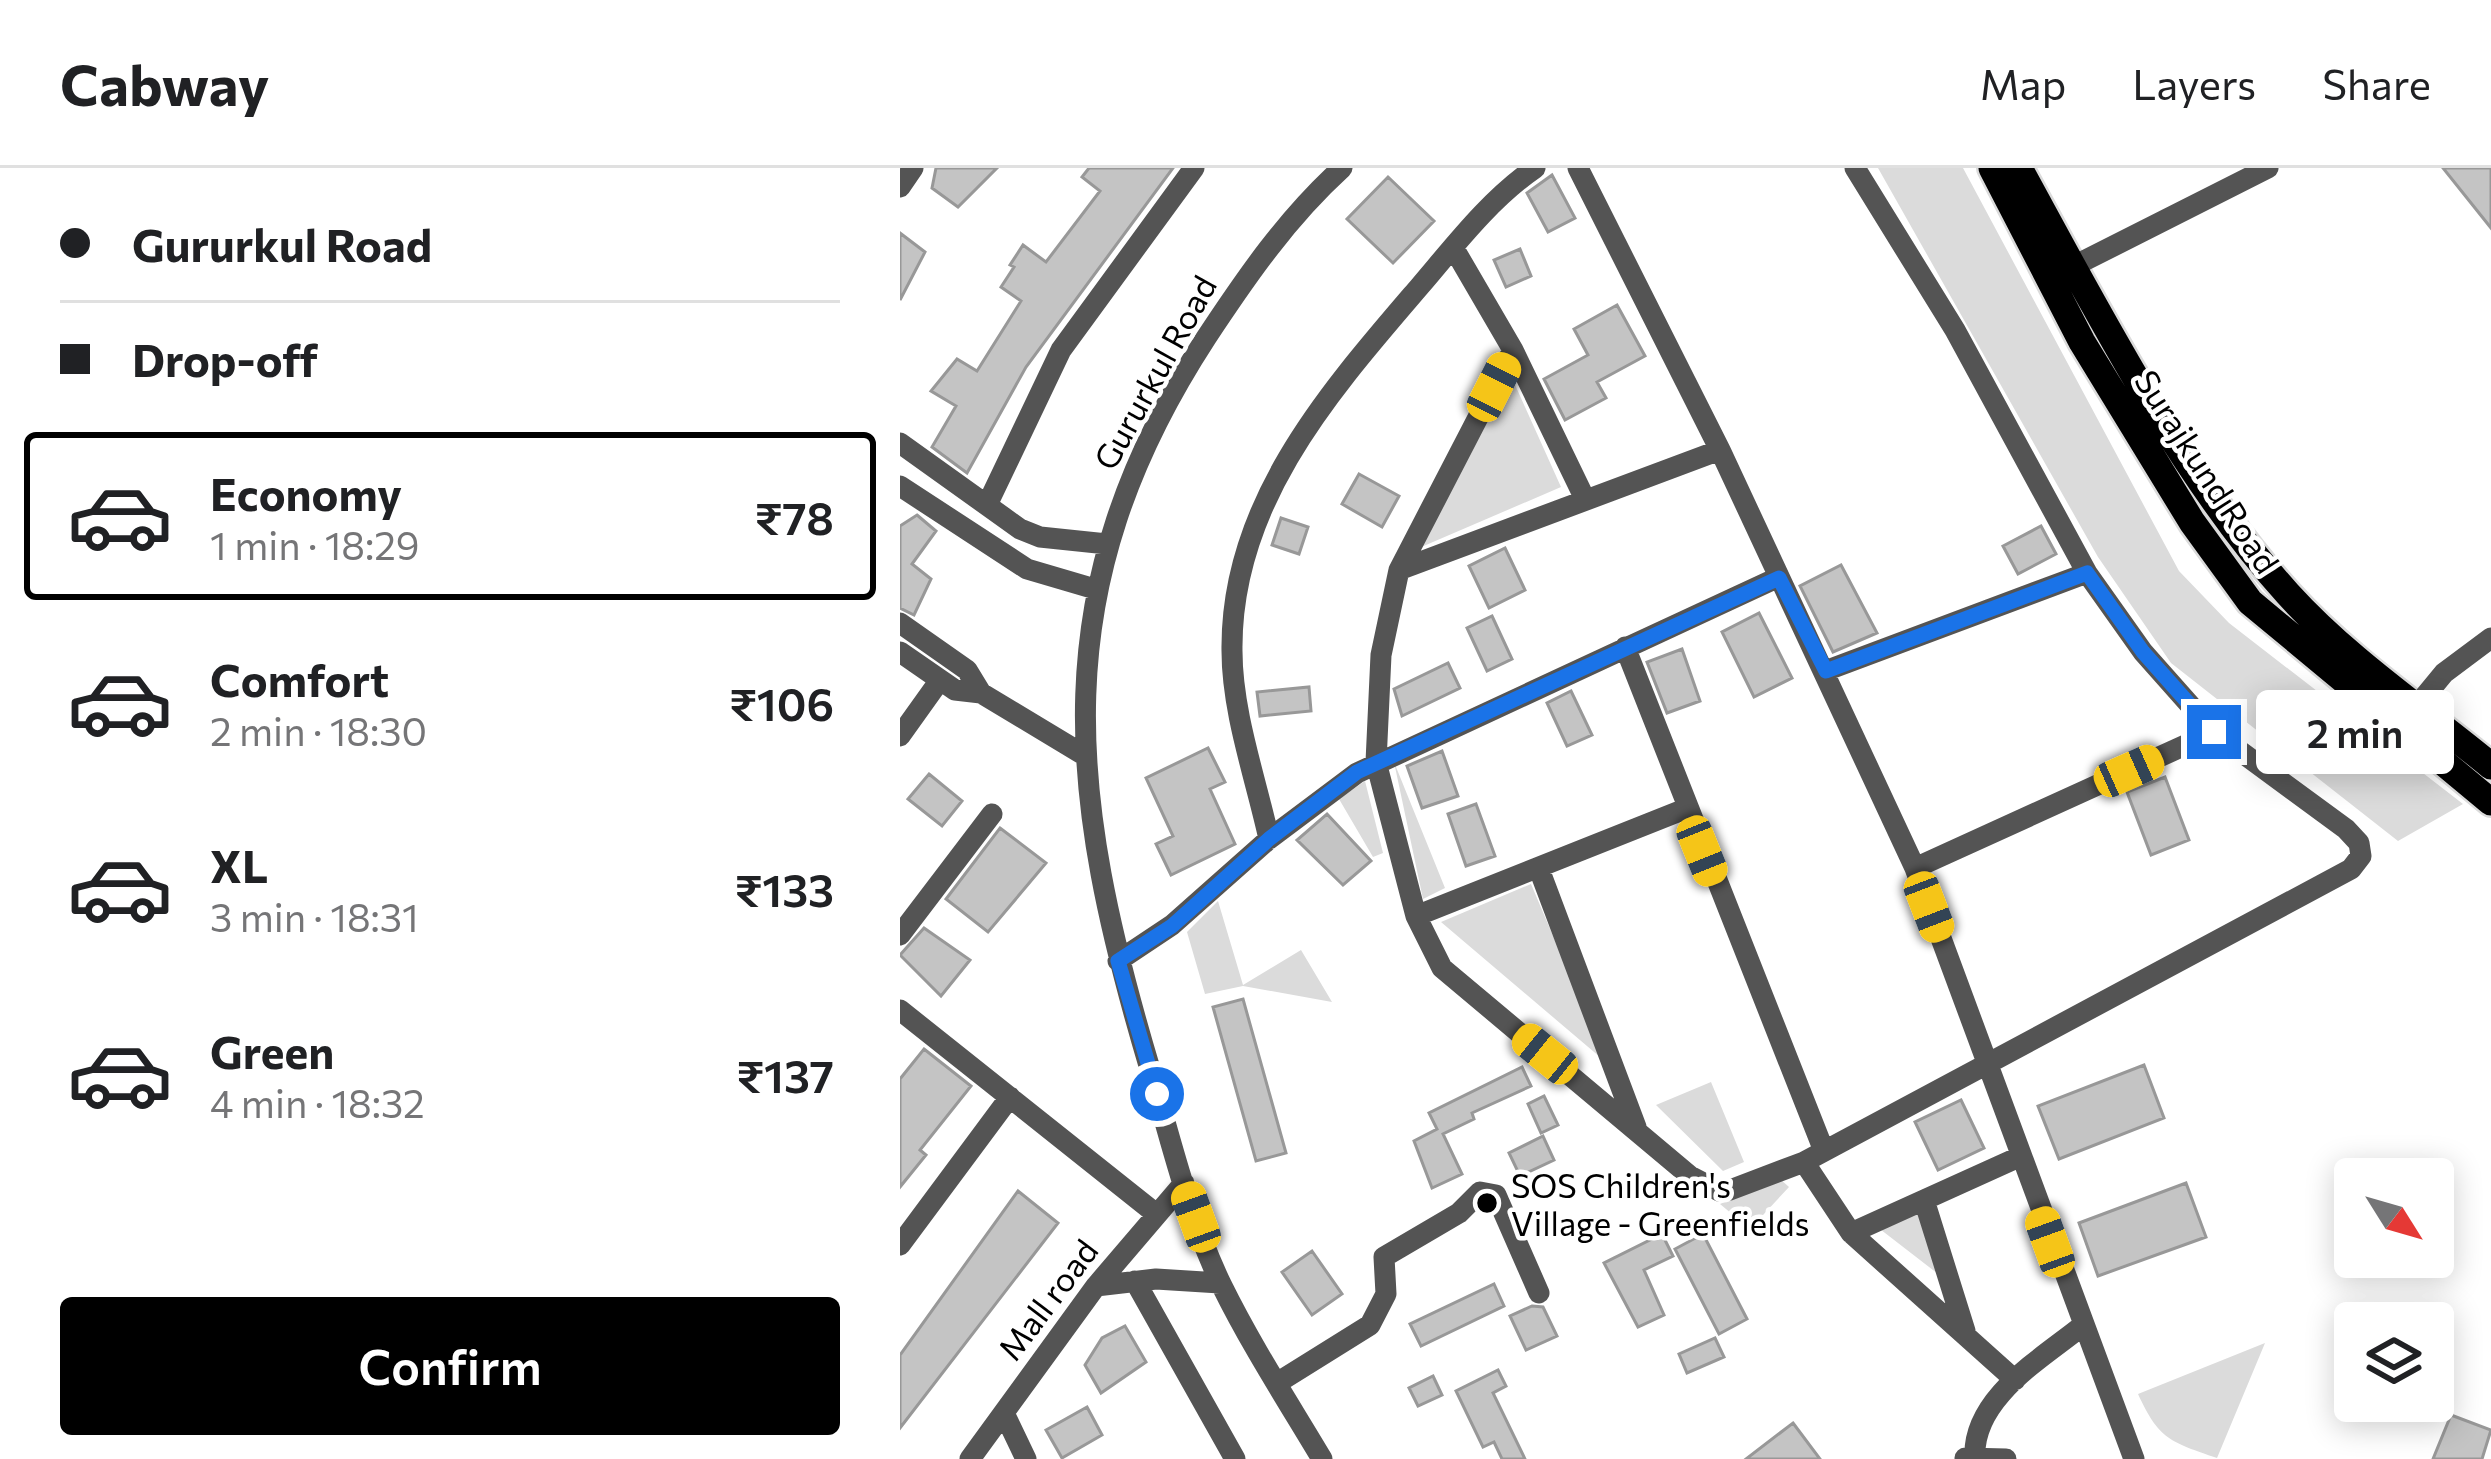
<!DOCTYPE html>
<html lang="en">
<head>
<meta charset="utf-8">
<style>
  body { margin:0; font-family:Commissioner,sans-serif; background:#f6f6f6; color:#202124; height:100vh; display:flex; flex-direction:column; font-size:45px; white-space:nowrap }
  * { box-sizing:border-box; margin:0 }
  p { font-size:39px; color:#757577 }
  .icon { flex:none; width:66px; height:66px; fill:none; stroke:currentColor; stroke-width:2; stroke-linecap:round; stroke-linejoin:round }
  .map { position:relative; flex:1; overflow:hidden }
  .side { display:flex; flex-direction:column; background:#fff; width:900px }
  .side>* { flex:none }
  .hud { display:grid; align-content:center; height:264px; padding:0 60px; background:#fff }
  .needle { width:78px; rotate:127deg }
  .controls { position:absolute; left:1434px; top:990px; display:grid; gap:24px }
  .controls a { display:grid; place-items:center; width:120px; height:120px; border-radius:12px; background:#fff; box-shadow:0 6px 30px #0003; font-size:60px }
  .end { position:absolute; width:54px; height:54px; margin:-27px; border:15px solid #1a73e8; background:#fff; box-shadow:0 0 0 6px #fff }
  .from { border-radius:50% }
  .bubble { position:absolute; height:84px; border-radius:12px; background:#fff; box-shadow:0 6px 30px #0003; font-size:39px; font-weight:600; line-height:84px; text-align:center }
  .car { position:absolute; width:36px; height:72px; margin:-36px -18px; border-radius:15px; box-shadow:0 0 9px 3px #0007; background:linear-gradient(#f5c518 24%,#345 0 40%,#f5c518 0 76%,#345 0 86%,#f5c518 0) }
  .hud b { display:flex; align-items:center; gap:42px; height:114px; font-size:45px }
  .hud b+b { border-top:3px solid #e0e0e0 }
  .hud i { width:30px; height:30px; background:#202124 }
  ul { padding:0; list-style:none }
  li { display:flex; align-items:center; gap:36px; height:168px; margin:0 24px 18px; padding:0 36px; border:6px solid transparent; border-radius:12px }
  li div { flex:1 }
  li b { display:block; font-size:45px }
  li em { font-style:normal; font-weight:600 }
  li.on { border-color:#000 }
  li>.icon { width:108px; height:108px; stroke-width:1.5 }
  .primary-button { display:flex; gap:24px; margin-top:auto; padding:24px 60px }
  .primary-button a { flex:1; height:138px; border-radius:12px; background:#000; color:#fff; font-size:48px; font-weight:600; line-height:138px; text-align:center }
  header { display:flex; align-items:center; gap:72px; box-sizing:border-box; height:168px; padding:0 60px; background:#fff; border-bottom:3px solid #e0e0e0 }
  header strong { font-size:57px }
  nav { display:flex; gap:66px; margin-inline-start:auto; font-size:42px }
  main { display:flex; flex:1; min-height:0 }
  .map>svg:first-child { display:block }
  .green { fill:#dbdbdb }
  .building { fill:#c4c4c4; stroke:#989898; stroke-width:3 }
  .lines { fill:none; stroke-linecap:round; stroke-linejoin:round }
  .major-casing { stroke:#dbdbdb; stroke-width:32 }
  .minor { stroke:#545454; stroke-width:21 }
  .major { stroke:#000; stroke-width:27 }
  .route { stroke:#1a73e8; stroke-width:15 }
  .poi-dot { fill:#000; stroke:#fff; stroke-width:4.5 }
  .labels { text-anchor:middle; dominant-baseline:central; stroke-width:9; stroke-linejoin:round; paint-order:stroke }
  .street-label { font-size:33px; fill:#000; stroke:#fff }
  .poi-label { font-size:33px; fill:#000; stroke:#fff; text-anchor:start }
</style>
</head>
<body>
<header>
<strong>Cabway</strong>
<nav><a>Map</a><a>Layers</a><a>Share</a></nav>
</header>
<main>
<section class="side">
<div class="hud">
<b><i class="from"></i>Gururkul Road</b>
<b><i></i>Drop-off</b>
</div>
<ul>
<li class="on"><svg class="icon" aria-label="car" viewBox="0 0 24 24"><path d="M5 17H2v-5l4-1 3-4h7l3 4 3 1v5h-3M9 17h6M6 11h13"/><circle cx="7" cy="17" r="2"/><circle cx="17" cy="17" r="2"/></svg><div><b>Economy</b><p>1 min · 18:29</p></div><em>₹78</em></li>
<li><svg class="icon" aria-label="car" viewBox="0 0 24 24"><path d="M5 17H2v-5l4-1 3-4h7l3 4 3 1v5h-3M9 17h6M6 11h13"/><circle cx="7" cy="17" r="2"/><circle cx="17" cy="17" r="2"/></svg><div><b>Comfort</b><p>2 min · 18:30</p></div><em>₹106</em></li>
<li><svg class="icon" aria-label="car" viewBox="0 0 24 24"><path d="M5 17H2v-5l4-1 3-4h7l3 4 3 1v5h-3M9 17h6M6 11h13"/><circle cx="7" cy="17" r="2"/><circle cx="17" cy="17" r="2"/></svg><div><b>XL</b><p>3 min · 18:31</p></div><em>₹133</em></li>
<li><svg class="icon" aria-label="car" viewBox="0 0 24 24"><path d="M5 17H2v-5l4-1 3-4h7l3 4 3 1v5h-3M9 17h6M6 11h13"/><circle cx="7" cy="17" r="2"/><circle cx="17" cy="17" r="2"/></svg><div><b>Green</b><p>4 min · 18:32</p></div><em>₹137</em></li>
</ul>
<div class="primary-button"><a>Confirm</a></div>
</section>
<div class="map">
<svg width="1591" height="1291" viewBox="0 0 1591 1291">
  <rect width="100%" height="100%" fill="#fff"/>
  <path class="green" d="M978 0H1063L1279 403 1329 455 1563 636 1498 673 1271 495 1198 389Z
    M612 210 661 319 512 383Z
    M494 594 545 720 523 731Z
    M465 613 483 685 473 689 439 631Z
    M631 716 707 895 541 754Z
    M318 733 343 817 401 782 432 834 343 818 305 826 287 764Z
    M811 914 844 994 823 1003 756 937Z
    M880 1011 889 1019 850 1061 820 1036Z
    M1018 1037 1042 1109 976 1058Z
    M1365 1175 1317 1290C1271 1274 1259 1272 1238 1226Z"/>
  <path class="building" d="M36 0H97L58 39 32 20Z
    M189 0H273L126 199 67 305 32 279 56 238 31 223 57 191 77 203 121 133 101 119 114 99 110 97 123 77 146 94 200 23 182 9Z
    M1543 0H1591V60Z
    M652 7 675 50 648 64 627 25Z
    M488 9 534 53 493 95 447 51Z
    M0 65 25 84 0 132Z
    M620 81 631 108 606 119 594 92Z
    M717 137 745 188 697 214 706 230 665 252 644 211 688 187 674 161Z
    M459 306 499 328 482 359 442 336Z
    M17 347 36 363 12 396 31 411 14 447 0 440V358Z
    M381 350 408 359 399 386 372 377Z
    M1141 358 1156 386 1118 406 1103 378Z
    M605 380 625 422 589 440 569 398Z
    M941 397 977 465 933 484 900 418Z
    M859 445 892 510 854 529 822 464Z
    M592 448 612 491 587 503 567 460Z
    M782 481 800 533 767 545 747 494Z
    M548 495 560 520 502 548 494 521Z
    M409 519 411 543 360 548 357 524Z
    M671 523 692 567 667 578 647 535Z
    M308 580 325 614 310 621 335 676 271 707 256 676 273 668 246 610Z
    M542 583 558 628 522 640 507 598Z
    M29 606 62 633 42 658 8 631Z
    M1265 609 1289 672 1251 687 1227 624Z
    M576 636 595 688 566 698 548 646Z
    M427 646 471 693 443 717 397 672Z
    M100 660 146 695 88 764 46 731Z
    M24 760 70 792 41 828 0 787Z
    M343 831 386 985 356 993 313 839Z
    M24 881 71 918 20 982 26 987 0 1019V911Z
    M1244 897 1264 950 1159 991 1138 938Z
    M622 899 631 918 572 945 574 951 543 966 562 1006 532 1020 514 973 537 961 529 945Z
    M644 928 658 957 641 965 628 936Z
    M1061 932 1084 980 1038 1002 1015 954Z
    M643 968 654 992 620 1008 609 985Z
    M1286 1015 1306 1069 1198 1108 1179 1055Z
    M118 1023 158 1055 0 1260V1187Z
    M762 1066 773 1088 744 1102 764 1147 738 1159 704 1095Z
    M803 1066 847 1151 819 1166 775 1081Z
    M412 1083 442 1126 412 1147 382 1104Z
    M594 1116 604 1138 521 1178 510 1156Z
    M632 1138 643 1139 657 1168 626 1182 610 1148Z
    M225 1158 246 1194 201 1225 185 1197 202 1170Z
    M815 1170 824 1189 787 1205 779 1186Z
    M598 1202 606 1218 593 1225 625 1291H602L594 1274 583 1279 556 1223Z
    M533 1208 542 1227 518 1238 509 1220Z
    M187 1239 202 1267 162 1290 146 1262Z
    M1551 1247 1591 1262 1582 1291H1533Z
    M893 1255 920 1291H846Z"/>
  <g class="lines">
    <defs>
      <path id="major" d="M1092 0 1182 174 1292 354 1350 434 1591 634
        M1119 0C1195 139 1282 309 1388 426 1447 491 1523 542 1591 598"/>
    </defs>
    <use href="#major" class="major-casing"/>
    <path class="minor" d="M678 0 820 282 1015 700 1234 1291
      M0 19 13 0
      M553 79 613 182 684 329
      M1160 105 1368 0
      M613 182 499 402 481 487 476 594 516 748 542 800 790 1008 819 1023 830 1022 904 994 1451 701 1461 688 1459 675 1446 661 1314 564 1243 484 1187 405 1055 162 955 0
      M0 275 120 361 140 369 207 376
      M0 318 127 401 195 421
      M87 337 161 182 294 0
      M499 402 820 282
      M0 455 67 502 81 525
      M725 479 924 983
      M0 484 55 522 81 525 184 587
      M925 503 1187 405
      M1516 539 1544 505 1591 470
      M0 568 40 512
      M369 671C356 611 332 545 332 483 330 335 430 223 520 118 555 77 590 31 635 0
      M1015 700 1314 564
      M639 701 736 959
      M516 748 785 641
      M0 767 92 646
      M218 793 272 757 369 671 457 605 879 409
      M0 842 255 1045
      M904 994 951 1065 1115 1212
      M1024 1032 1065 1163
      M951 1065 1119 989
      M0 1077 110 929
      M235 1113 335 1291
      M196 1118 256 1111 320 1115
      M377 1215 470 1157 486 1126 484 1089 559 1045 580 1024 596 1027 639 1125
      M104 1245 126 1291
      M1065 1290 1106 1291
      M70 1291 196 1118 284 1015
      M422 1291C388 1234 351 1177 322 1118 289 1050 271 973 250 901 168 626 142 422 306 170 347 108 387 50 442 0
      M1075 1291C1071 1231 1141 1191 1182 1158"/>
    <use href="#major" class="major"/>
  </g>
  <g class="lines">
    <path class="route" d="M257 926 218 793 272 758 369 671 457 604 879 410 926 503 1187 405 1243 484 1314 564"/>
  </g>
  <circle class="poi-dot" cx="587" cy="1035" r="12"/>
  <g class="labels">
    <g class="street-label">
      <text transform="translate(254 204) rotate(-61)">Gururkul Road</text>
      <text transform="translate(1308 303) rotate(57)">Surajkund Road</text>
      <text transform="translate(147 1131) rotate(-53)">Mall road</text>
    </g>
    <g class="poi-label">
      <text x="611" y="1016">SOS Children's<tspan x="611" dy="38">Village - Greenfields</tspan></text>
    </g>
  </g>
</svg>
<div class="controls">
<a><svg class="needle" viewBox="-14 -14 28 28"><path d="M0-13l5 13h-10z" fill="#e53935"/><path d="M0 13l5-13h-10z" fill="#757577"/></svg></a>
<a><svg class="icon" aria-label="layers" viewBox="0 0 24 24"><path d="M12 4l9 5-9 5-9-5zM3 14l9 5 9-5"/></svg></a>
</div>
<i class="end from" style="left:257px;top:926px"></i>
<i class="end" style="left:1314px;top:564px"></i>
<div class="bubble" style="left:1356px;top:522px;width:198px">2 min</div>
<i class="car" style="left:594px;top:219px;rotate:27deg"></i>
<i class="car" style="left:1229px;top:603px;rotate:66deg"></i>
<i class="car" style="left:802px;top:683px;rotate:158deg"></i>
<i class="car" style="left:1029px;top:739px;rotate:159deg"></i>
<i class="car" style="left:645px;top:886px;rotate:309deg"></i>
<i class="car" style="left:296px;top:1049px;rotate:340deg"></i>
<i class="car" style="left:1150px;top:1074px;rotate:340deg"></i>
</div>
</main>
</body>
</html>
